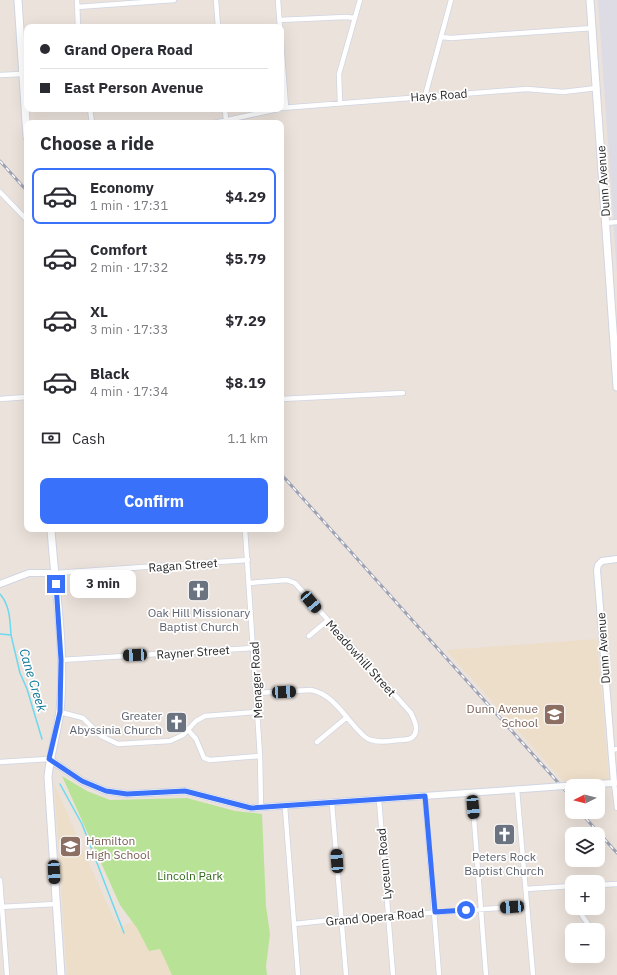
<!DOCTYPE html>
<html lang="en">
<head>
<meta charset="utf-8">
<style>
  body { margin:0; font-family:"IBM Plex Sans",sans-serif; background:#f2f2f3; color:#2b2b33; height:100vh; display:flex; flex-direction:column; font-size:15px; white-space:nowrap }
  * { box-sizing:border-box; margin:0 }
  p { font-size:13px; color:#7c7c81 }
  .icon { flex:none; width:22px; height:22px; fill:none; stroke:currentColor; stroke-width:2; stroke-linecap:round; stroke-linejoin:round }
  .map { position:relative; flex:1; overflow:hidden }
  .sheet { position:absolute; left:24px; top:120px; width:260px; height:412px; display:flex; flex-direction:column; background:#fff; border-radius:8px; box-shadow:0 4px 16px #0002 }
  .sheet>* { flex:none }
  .guide { position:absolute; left:24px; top:24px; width:260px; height:88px; border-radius:8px; box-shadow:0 4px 16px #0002; display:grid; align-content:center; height:88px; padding:0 16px; background:#fff }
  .needle { width:26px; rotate:264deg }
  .fabs { position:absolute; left:565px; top:779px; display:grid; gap:8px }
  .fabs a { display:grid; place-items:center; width:40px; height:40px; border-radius:8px; background:#fff; box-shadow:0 4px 16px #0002; font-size:20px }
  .end { position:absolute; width:18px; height:18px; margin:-9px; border:5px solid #3971fa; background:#fff; box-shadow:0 0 0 2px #fff }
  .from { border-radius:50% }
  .bubble { position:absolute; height:28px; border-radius:8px; background:#fff; box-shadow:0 4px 16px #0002; font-size:13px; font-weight:700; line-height:28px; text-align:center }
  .car { position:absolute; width:12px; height:24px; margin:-12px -6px; border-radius:5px; box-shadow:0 0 3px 1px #0007; background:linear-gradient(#222 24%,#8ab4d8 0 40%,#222 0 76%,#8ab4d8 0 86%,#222 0) }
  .guide b { display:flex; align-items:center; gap:14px; height:38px; font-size:15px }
  .guide b+b { border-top:1px solid #e1e1e2 }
  .guide i { width:10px; height:10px; background:#2b2b33 }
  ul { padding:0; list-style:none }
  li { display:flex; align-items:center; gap:12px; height:56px; margin:0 8px 6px; padding:0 8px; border:2px solid transparent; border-radius:8px }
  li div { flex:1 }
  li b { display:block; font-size:15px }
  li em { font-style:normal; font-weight:700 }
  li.selected { border-color:#3971fa }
  li>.icon { width:36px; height:36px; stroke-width:1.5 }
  h2 { padding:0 16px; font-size:18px; line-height:48px }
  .pay { display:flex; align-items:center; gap:10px; height:44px; padding:0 16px; font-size:15px }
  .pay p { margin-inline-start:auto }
  .action { display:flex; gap:8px; margin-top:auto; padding:8px 16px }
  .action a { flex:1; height:46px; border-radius:8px; background:#3971fa; color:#fff; font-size:16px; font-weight:700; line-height:46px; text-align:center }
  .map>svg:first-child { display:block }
  .industrial { fill:#dddbe4 }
  .education { fill:#eddeca }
  .green { fill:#b8e396 }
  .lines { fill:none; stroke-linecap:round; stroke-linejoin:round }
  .stream { stroke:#6cd9ef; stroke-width:1.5 }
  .minor-casing { stroke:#d0d5e2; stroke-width:6 }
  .tertiary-casing { stroke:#d0d5e2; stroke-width:8 }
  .secondary-casing { stroke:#d0d5e2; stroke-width:9 }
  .minor { stroke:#fff; stroke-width:4.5 }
  .tertiary { stroke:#fff; stroke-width:6 }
  .secondary { stroke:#fff; stroke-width:7 }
  .rail-casing { stroke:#9da3b4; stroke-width:3 }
  .rail { stroke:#fff; stroke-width:1.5; stroke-dasharray:4.5; stroke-linecap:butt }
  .tertiary-bridge-casing { stroke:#d0d5e2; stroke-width:8; stroke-linecap:butt }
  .tertiary-bridge { stroke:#fff; stroke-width:6 }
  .route { stroke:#3971fa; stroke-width:5 }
  .labels { text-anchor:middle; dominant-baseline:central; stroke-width:3.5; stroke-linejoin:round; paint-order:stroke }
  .street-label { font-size:12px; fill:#292929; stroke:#fff }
  .worship-label { font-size:12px; fill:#5b616d; stroke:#fff }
  .education-label { font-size:12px; fill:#785e54; stroke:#fff; text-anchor:end }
  .park-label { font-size:12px; fill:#316619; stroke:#fff }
  .water-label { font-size:13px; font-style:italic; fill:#0d7799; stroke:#fff }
</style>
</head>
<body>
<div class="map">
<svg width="617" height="975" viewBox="0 0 617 975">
  <rect width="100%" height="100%" fill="#ebe2db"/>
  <path class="industrial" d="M598 0H617V273Z"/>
  <path class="education" d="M597 639 609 780 565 783 446 650Z
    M54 783 110 911 119 927 133 922 160 948 172 975H67Z"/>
  <path class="green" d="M62 776 87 791 110 800 187 798 235 811 262 814 266 906 270 934 266 966 267 975H172L160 949 149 951 137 928 120 905Z"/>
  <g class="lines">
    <path class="stream" d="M0 594C10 605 10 621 11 635
      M0 634 11 635 20 673 27 689 42 739
      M60 784 82 824 124 933"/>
    <defs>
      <path id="minor" d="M77 0 78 27
        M216 0 218 27
        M278 0 280 27
        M77 7 174 0
        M279 20 346 17 355 18
        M441 37 451 38 593 28
        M281 42 286 107
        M0 75 22 74
        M425 96 451 0
        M340 103 339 74 360 0
        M281 108 527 89 563 92 597 88
        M90 109 92 123
        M225 109 226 121
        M214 123 278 109
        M0 192 27 220
        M606 223 617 222
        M0 399 27 397
        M281 399 403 393
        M245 529 260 756 261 808
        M55 573 248 560
        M249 583 287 580 295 583 411 713C414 720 418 726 415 734 412 740 405 740 399 740 390 741 380 743 371 740 365 739 361 733 357 729 343 714 332 694 311 690L256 693
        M309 636 327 621
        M61 660 254 648
        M60 712 83 718 101 736 118 744 170 741 183 735 196 721 205 716 257 712
        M189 731 196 739 204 758 210 760 260 756
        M317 742 346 718
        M611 750 617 749
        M0 762 49 759
        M617 783H614L617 808
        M517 790 533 975
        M472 793 486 975
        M425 797 439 975
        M379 800 393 975
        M332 804 346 975
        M285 807 298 975
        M0 880 7 975
        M598 885 617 884
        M526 889 572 886
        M0 907 56 904
        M577 908 592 930
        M294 924 341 919 527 906"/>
      <path id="tertiary" d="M0 584 29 573H55
        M49 759 82 781 106 791 127 794 185 791 251 808 537 788
        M577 785 614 783 597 570 598 565 602 561 617 559"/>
      <path id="secondary" d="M18 0 27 137
        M590 0 617 387
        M51 529C55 589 66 651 60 711 57 734 50 755 48 777L61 975"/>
    </defs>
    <use href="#minor" class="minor-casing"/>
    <use href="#tertiary" class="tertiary-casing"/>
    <use href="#secondary" class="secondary-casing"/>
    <use href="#minor" class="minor"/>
    <use href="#tertiary" class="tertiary"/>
    <use href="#secondary" class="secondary"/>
    <defs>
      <path id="rail" d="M0 161 27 191
        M281 474 572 798
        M580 812 617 853"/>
    </defs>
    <use href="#rail" class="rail-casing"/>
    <use href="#rail" class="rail"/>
    <defs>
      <path id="tertiary-bridge" d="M537 788 577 785"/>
    </defs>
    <use href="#tertiary-bridge" class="tertiary-bridge-casing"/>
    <use href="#tertiary-bridge" class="tertiary-bridge"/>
  </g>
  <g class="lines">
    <path class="route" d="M56 584 61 660 60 712 49 759 82 781 106 791 127 794 185 791 251 808 425 796 435 912 466 910"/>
  </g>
  <defs>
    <symbol id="church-square" viewBox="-11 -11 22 22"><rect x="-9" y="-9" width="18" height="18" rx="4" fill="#6b7280" stroke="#fff"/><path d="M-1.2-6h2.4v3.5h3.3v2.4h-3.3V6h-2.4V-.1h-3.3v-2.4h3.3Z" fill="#fff"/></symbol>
    <symbol id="school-square" viewBox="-11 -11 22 22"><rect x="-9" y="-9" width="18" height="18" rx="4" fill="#8d6e63" stroke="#fff"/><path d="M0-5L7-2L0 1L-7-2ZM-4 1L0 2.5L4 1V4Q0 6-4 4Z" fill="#fff"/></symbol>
  </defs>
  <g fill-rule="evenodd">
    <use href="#church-square" x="186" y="578" width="25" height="25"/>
    <use href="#school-square" x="542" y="702" width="25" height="25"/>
    <use href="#church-square" x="164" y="710" width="25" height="25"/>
    <use href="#church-square" x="492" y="822" width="25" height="25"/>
    <use href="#school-square" x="58" y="834" width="25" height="25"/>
  </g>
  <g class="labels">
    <g class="street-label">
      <text transform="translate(439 95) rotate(-4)">Hays Road</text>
      <text transform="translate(603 181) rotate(-94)">Dunn Avenue</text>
      <text transform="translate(183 565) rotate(-4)">Ragan Street</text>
      <text transform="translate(603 648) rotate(-94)">Dunn Avenue</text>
      <text transform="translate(193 652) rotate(-4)">Rayner Street</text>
      <text transform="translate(361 658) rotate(48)">Meadowhill Street</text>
      <text transform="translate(256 680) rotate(-93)">Menager Road</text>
      <text transform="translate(384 864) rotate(-95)">Lyceum Road</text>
      <text transform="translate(375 917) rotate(-5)">Grand Opera Road</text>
    </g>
    <g class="worship-label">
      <text x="199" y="612">Oak Hill Missionary<tspan x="199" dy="14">Baptist Church</tspan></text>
      <text x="162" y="715" text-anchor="end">Greater<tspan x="162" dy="14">Abyssinia Church</tspan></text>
      <text x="504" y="856">Peters Rock<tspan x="504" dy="14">Baptist Church</tspan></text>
    </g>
    <g class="education-label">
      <text x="538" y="708">Dunn Avenue<tspan x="538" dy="14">School</tspan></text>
      <text x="86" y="840" text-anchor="start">Hamilton<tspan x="86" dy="14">High School</tspan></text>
    </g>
    <g class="park-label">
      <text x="190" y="875">Lincoln Park</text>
    </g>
    <g class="water-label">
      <text transform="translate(33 680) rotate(73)">Cane Creek</text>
    </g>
  </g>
</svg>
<div class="fabs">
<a><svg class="needle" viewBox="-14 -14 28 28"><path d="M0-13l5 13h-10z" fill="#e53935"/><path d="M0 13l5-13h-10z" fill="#7c7c81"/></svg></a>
<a><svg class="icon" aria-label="layers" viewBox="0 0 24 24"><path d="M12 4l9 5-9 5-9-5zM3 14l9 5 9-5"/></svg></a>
<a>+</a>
<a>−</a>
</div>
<i class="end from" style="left:466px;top:910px"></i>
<i class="end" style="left:56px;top:584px"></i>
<div class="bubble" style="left:70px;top:570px;width:66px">3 min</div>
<i class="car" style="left:311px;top:602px;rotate:140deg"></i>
<i class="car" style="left:135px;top:655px;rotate:267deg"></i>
<i class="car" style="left:284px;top:692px;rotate:87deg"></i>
<i class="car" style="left:473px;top:807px;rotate:175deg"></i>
<i class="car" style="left:337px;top:861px;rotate:356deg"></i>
<i class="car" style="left:54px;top:872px;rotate:177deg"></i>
<i class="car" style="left:512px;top:907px;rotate:266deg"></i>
<div class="guide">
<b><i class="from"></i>Grand Opera Road</b>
<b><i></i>East Person Avenue</b>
</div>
<section class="sheet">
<h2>Choose a ride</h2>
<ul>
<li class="selected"><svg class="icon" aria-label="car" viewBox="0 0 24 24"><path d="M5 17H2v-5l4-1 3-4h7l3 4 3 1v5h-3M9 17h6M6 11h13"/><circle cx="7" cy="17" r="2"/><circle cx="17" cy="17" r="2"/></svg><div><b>Economy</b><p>1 min · 17:31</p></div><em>$4.29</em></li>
<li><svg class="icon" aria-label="car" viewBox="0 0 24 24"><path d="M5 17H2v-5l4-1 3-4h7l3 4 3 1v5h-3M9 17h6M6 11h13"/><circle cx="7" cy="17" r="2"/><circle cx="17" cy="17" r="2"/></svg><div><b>Comfort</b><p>2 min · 17:32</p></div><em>$5.79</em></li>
<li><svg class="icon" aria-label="car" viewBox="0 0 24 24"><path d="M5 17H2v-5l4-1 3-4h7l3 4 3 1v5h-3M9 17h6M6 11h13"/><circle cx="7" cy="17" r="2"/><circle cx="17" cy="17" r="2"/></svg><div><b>XL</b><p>3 min · 17:33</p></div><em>$7.29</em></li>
<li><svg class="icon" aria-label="car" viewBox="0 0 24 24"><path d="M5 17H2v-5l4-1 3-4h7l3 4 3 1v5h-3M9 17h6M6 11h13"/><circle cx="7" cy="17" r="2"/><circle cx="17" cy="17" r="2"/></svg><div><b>Black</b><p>4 min · 17:34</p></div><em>$8.19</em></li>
</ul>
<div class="pay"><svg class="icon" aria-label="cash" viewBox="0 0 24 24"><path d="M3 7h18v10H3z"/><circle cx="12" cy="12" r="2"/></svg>Cash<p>1.1 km</p></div>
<div class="action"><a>Confirm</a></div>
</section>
</div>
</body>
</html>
